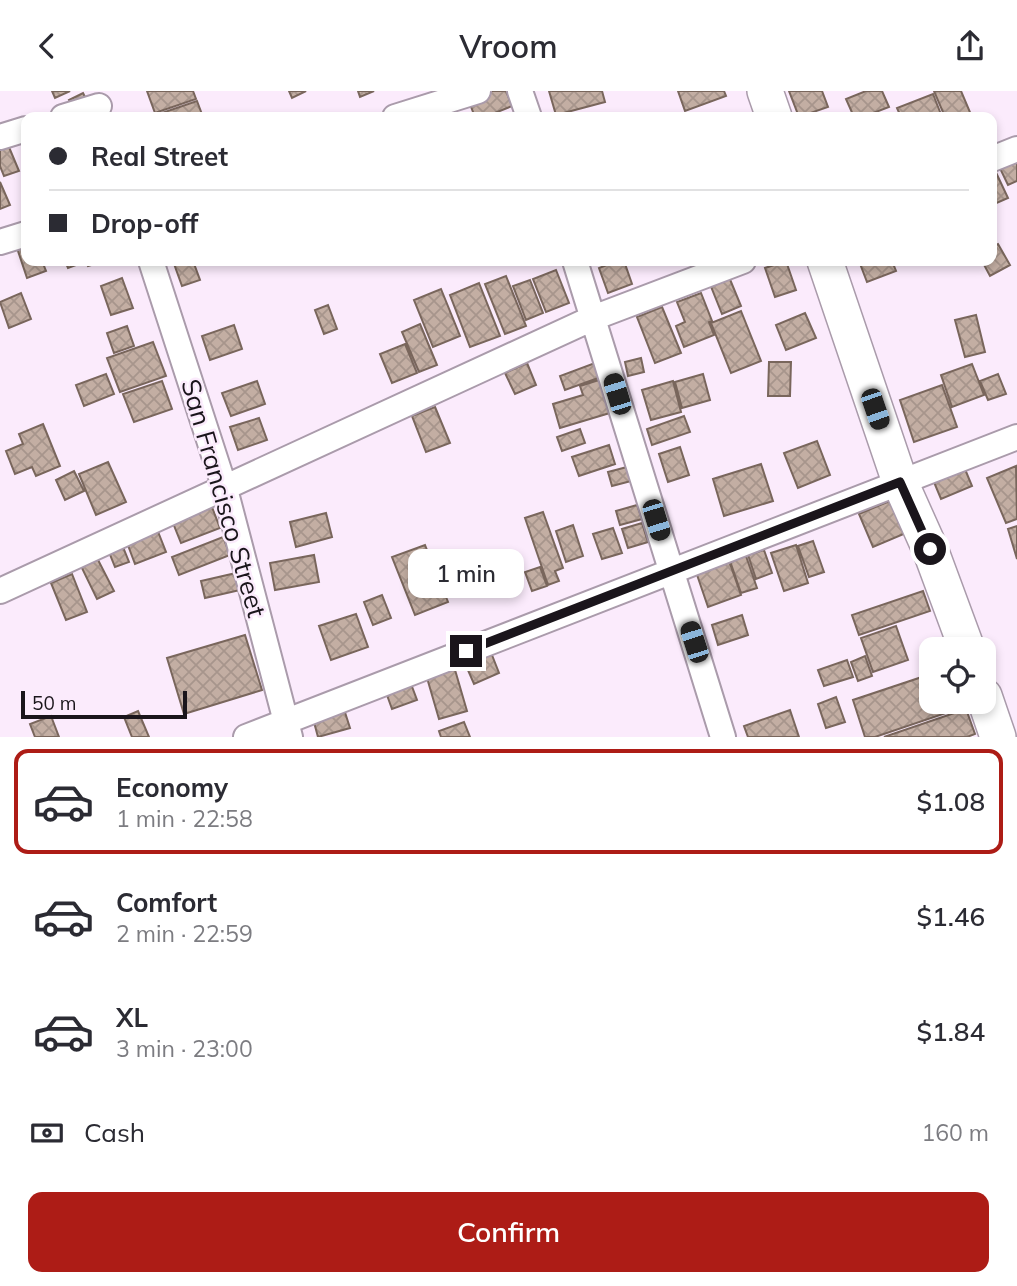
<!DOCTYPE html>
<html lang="en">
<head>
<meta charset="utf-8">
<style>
  body { margin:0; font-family:Mulish,sans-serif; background:#f2f2f3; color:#2b2b33; height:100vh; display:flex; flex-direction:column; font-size:26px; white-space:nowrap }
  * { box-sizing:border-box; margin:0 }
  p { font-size:23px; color:#7c7c81 }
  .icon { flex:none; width:38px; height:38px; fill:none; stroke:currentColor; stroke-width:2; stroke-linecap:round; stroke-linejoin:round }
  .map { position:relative; height:646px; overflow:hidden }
  .side { display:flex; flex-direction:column; background:#fff; flex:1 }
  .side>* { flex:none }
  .banner { position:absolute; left:21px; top:21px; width:976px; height:154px; border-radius:14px; box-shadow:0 4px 10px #0003; display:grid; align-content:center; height:154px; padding:0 28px; background:#fff }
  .buttons { position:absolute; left:919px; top:546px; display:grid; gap:14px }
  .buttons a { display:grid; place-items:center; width:77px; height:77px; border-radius:14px; background:#fff; box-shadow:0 4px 10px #0003; font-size:35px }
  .scale { position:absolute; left:21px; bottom:18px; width:166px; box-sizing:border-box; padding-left:7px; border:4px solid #1a151b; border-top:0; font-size:19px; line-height:24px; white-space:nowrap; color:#1a151b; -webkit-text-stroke:5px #fbebfc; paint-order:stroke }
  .end { position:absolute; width:32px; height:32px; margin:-16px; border:9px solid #1a151b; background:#fff; box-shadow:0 0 0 4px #fff }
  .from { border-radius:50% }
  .bubble { position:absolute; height:49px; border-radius:14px; background:#fff; box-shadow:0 4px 10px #0003; font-size:23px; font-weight:600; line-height:49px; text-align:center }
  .car { position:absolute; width:21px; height:42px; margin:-21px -10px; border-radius:9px; box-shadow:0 0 5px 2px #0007; background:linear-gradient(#222 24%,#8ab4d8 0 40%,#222 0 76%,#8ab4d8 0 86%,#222 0) }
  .banner b { display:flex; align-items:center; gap:24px; height:66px; font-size:26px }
  .banner b+b { border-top:2px solid #e1e1e2 }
  .banner i { width:18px; height:18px; background:#2b2b33 }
  ul { padding:12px 0 0; list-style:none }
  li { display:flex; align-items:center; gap:21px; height:105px; margin:0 14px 10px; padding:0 14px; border:4px solid transparent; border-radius:14px }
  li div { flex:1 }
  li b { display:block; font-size:26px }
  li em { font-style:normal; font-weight:600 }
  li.current { border-color:#ad1c16 }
  li>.icon { width:63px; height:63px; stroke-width:1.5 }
  .pay { display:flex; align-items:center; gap:18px; height:77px; padding:0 28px; font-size:26px }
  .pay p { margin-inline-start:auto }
  .primary-button { display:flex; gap:14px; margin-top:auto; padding:14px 28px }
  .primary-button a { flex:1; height:80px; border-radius:14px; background:#ad1c16; color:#fff; font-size:28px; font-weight:600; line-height:80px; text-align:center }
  header { display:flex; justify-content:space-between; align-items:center; height:91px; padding:0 28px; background:#fff; font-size:32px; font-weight:600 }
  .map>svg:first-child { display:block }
  .building { fill:url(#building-cross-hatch); stroke:#79665c; stroke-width:2 }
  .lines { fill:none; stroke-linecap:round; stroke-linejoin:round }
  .minor-casing { stroke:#aa9bab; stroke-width:28 }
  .secondary-casing { stroke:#aa9bab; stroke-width:38 }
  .minor { stroke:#fff; stroke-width:24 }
  .secondary { stroke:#fff; stroke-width:35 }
  .route { stroke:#1a151b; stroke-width:9 }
  .labels { text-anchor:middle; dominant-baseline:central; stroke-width:5; stroke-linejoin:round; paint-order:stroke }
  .street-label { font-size:26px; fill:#1a151b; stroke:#fbebfc }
</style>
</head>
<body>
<header><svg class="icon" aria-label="back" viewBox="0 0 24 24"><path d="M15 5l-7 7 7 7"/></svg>Vroom<svg class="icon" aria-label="share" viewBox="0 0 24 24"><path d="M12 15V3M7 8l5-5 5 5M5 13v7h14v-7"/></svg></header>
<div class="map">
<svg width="1017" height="646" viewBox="0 0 1017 646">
  <defs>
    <pattern id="building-cross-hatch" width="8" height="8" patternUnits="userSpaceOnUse" patternTransform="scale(1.75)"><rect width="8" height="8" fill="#c3aea3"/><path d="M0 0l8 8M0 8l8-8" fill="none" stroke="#a7958c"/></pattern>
  </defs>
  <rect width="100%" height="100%" fill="#fbebfc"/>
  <path class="building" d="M52 0H70L55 7Z
    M147 0H193L196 8 155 22Z
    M289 0H306L292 7Z
    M358 0H374L360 6Z
    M487 0H506L512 15 485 26H475L468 8Z
    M549 0H602L605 11 556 24Z
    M678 0H724L726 5 685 20Z
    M789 0H822L828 16 799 26Z
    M866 0H882L889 16 863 26H854L846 8Z
    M934 0H961L972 26H945Z
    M83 2 89 14 75 21 69 9Z
    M933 3 942 26H901L897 17Z
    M197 10 203 26H157L156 24Z
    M6 49 19 80 4 85 0 75V51Z
    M1017 68V90L1008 94 996 69Z
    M992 73 1008 107 992 114Z
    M0 91 10 114 0 118Z
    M26 147V170H42L46 180 27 187 15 151Z
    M998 153 1010 174 990 185 982 170H992V156Z
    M65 170H84V171L68 177Z
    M85 170H104L88 175Z
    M173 170H193L200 189 182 195Z
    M617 170H624L632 193 608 202 599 177Z
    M786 170 796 199 775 206 765 177Z
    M859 170H892L896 180 867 191Z
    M556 179 569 212 546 221 533 188Z
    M506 185 526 235 505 243 485 193Z
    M729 186 741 215 722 223 710 193Z
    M122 187 133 217 111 224 101 195Z
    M530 189 543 222 526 229 513 195Z
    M479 192 500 245 470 256 450 204Z
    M441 198 460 245 433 256 414 209Z
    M21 202 31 228 9 237 0 211Z
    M701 202 712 230 709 231 714 244 684 256 676 235 685 231 677 211Z
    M328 214 337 238 324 243 315 219Z
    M662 216 681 262 655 272 637 226Z
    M741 220 761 270 731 282 711 232Z
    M805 222 816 247 786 259 776 234Z
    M976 224 985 261 965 266 955 229Z
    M420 233 437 274 419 281 402 241Z
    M234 234 242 258 210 269 202 245Z
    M127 235 134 255 114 262 107 242Z
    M153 251 166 285 120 301 107 267Z
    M405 253 417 282 392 292 380 263Z
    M641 267 644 281 628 285 625 271Z
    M769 271H791L790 305H768Z
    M527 272 536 294 515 303 505 282Z
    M595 272 601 286 565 299 560 285Z
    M972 273 984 304 952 316 941 284Z
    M106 283 114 303 84 315 76 294Z
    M703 283 710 309 682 317 675 291Z
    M998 283 1006 303 988 309 980 290Z
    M602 288 613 321 560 337 553 313 583 304 580 295Z
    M162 290 172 318 134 331 123 303Z
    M257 290 265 313 231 325 222 302Z
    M673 290 681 321 651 329 642 299Z
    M942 294 957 336 914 351 900 309Z
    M435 316 450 352 426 361 412 325Z
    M684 325 690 341 652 354 647 338Z
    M259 327 267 349 238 359 230 336Z
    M43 333 60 375 36 385 32 376 15 383 6 360 23 353 19 343Z
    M580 338 585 352 562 360 557 346Z
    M817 350 830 384 798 397 784 362Z
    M609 354 615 373 579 385 572 366Z
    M680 356 689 384 668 391 659 363Z
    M108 371 126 411 96 424 79 383Z
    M962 371 972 395 941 408 931 384Z
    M761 373 773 410 724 425 713 388Z
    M1016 375 1017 428 1006 432 987 387Z
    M627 376 631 390 612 395 608 381Z
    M74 380 84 400 65 409 56 389Z
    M892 409 906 442 873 456 859 423Z
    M210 411 220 437 181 452 171 427Z
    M637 414 642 428 620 434 616 420Z
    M543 421 563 477 555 480 559 490 548 494 525 427Z
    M326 422 332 446 296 456 290 431Z
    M642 432 648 451 628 457 622 438Z
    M155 433 166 461 135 473 126 449Z
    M573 434 583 465 566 471 556 440Z
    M1017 435V468L1008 438Z
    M613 437 622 462 602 468 593 443Z
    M223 446 230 464 179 484 172 466Z
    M813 450 824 481 809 486 798 455Z
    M121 451 129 471 115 476 107 456Z
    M425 454 448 511 415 524 392 466Z
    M796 454 808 492 784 500 771 462Z
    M764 459 772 482 756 488 748 464Z
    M314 464 319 491 275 499 270 472Z
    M96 465 114 500 97 508 80 473Z
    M746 465 757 497 741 502 730 470Z
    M728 467 741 504 708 516 695 478Z
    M540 476 547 495 532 500 525 481Z
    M236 482 240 499 205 507 201 490Z
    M72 483 87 521 66 529 51 492Z
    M923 500 930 520 859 544 852 524Z
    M382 504 391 527 373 534 364 511Z
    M356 523 368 556 331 569 319 535Z
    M742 524 748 544 718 554 712 534Z
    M896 535 908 569 873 581 861 547Z
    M245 544 262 599 184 623 167 567Z
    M490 559 499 582 474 593 464 570Z
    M865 565 872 585 858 590 851 571Z
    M847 569 853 586 824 595 818 579Z
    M453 572 467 620 439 628 425 580Z
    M931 583V611H948L952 620 875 646H865L853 609Z
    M408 585 417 609 392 618 383 593Z
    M836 606 845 631 826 637 818 613Z
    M343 615 350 637 318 646 312 624Z
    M966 618 975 643 967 646H884Z
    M790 619 799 646H748L744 635Z
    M138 620 149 646H132L124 626Z
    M51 625 59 646H35L30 633Z
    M464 631 470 646H441L439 640Z"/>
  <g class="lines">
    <defs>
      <path id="minor" d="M520 0 529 26
        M63 26 99 15
        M395 26 478 0
        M0 46 26 38
        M992 68 1017 58
        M0 151 26 143
        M151 170 225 398 290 646
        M575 170 723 646
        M0 500 593 227 743 170
        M246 646 1017 346"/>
      <path id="secondary" d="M765 0 774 26
        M825 170 900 391 930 458 967 558
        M984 605 998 646"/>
    </defs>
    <use href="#minor" class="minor-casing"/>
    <use href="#secondary" class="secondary-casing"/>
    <use href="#minor" class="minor"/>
    <use href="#secondary" class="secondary"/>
  </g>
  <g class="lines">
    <path class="route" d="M466 560 900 391 930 458"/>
  </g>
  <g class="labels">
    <g class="street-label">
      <text transform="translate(224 407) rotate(74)">San Francisco Street</text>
    </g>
  </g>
</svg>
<div class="buttons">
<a><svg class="icon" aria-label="locate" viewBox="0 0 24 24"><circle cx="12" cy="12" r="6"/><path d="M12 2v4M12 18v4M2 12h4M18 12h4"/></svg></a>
</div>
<div class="scale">50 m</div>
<i class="end from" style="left:930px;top:458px"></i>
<i class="end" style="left:466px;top:560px"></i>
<div class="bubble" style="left:408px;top:458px;width:116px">1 min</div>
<i class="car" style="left:617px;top:303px;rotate:343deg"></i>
<i class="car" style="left:875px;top:318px;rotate:161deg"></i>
<i class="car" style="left:656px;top:429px;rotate:163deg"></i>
<i class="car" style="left:694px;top:551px;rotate:342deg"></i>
<div class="banner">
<b><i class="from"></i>Real Street</b>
<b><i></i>Drop-off</b>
</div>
</div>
<section class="side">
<ul>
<li class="current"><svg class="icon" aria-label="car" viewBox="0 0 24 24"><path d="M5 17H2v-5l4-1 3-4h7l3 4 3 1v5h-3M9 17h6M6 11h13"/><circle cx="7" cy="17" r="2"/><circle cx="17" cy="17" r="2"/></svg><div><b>Economy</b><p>1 min · 22:58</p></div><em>$1.08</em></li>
<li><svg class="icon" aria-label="car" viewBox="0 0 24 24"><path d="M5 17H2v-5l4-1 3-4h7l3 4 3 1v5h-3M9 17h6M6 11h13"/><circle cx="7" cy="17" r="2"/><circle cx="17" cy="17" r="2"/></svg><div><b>Comfort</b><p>2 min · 22:59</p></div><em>$1.46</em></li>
<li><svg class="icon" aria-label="car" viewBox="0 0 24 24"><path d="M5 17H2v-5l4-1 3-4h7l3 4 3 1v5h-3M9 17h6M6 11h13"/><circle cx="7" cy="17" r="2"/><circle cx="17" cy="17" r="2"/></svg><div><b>XL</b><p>3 min · 23:00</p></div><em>$1.84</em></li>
</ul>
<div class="pay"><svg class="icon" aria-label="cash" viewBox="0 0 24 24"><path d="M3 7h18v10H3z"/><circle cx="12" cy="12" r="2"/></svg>Cash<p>160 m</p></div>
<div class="primary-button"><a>Confirm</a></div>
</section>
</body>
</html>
